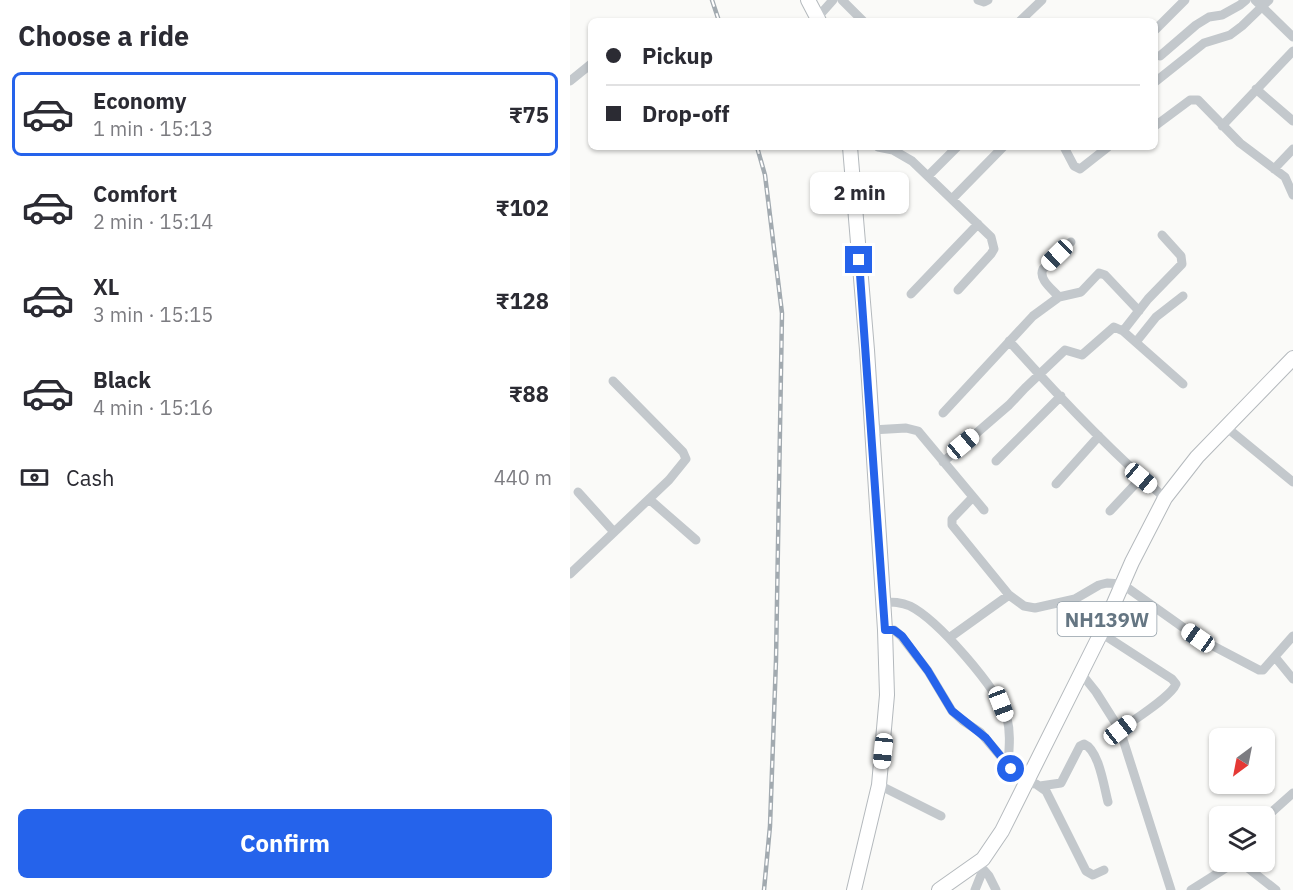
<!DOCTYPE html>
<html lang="en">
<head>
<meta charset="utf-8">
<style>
  body { margin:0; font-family:"IBM Plex Sans",sans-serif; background:#f2f2f3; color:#2b2b33; height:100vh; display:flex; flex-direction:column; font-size:22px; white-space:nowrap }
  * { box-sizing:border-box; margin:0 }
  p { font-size:20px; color:#7c7c81 }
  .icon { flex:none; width:33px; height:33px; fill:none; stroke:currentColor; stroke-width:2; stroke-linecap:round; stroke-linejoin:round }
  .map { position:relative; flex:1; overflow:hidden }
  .details { display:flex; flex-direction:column; background:#fff; width:570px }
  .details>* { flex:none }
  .hud { position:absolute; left:18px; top:18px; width:570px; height:132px; border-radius:9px; box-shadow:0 2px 4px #0004; display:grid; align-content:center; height:132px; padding:0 18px; background:#fff }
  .needle { width:39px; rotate:212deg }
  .controls { position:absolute; left:639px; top:728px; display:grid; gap:12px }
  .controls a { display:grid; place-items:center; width:66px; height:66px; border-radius:9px; background:#fff; box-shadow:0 2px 4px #0004; font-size:30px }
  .end { position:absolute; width:27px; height:27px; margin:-14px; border:8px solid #2563eb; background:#fff; box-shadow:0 0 0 3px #fff }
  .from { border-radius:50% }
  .bubble { position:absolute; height:42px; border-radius:9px; background:#fff; box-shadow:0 2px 4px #0004; font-size:20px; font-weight:700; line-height:42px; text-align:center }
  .car { position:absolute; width:18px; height:36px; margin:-18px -9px; border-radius:8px; box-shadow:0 0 4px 2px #0007; background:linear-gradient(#fff 24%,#345 0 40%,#fff 0 76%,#345 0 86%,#fff 0) }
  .hud b { display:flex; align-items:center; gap:21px; height:57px; font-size:22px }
  .hud b+b { border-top:2px solid #e1e1e2 }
  .hud i { width:15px; height:15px; background:#2b2b33 }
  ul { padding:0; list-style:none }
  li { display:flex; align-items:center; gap:18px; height:84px; margin:0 12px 9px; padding:0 6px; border:3px solid transparent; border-radius:9px }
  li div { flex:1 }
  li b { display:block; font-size:22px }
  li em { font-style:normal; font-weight:700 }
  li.on { border-color:#2563eb }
  li>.icon { width:54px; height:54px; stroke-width:1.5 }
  h2 { padding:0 18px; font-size:27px; line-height:72px }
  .pay { display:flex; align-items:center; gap:15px; height:66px; padding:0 18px; font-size:22px }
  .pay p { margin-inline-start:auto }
  .action { display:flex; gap:12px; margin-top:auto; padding:12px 18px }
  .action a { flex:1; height:69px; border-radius:9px; background:#2563eb; color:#fff; font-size:24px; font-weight:700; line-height:69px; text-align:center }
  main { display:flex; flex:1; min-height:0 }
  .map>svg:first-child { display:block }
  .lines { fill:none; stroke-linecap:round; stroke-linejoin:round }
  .highway-casing { stroke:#b4b9bd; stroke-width:16 }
  .minor { stroke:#c3c8cc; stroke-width:9 }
  .highway { stroke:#fff; stroke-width:14 }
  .rail-casing { stroke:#a2aab0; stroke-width:4.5 }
  .rail { stroke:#fff; stroke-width:2; stroke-dasharray:7; stroke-linecap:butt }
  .route { stroke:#2563eb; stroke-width:8 }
  .labels { text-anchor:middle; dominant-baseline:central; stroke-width:6; stroke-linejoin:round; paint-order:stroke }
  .shield { fill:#fff; stroke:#939fa8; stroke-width:1.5 }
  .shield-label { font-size:20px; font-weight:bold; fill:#657683 }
</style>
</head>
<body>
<main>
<section class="details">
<h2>Choose a ride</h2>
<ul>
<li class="on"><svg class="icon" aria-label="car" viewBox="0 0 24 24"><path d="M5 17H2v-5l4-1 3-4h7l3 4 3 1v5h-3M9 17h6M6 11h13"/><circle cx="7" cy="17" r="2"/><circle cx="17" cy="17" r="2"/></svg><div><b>Economy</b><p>1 min · 15:13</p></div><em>₹75</em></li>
<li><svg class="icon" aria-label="car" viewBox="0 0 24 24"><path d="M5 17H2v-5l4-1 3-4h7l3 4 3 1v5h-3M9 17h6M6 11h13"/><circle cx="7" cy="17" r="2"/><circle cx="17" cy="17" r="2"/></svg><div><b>Comfort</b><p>2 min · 15:14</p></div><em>₹102</em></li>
<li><svg class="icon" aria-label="car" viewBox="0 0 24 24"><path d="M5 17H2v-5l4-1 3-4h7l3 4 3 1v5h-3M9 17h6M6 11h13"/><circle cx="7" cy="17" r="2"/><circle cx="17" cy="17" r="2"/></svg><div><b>XL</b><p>3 min · 15:15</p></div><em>₹128</em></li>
<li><svg class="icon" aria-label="car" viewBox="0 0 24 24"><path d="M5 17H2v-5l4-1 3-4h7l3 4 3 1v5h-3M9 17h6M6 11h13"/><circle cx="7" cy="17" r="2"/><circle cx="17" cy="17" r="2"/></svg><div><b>Black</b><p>4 min · 15:16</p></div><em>₹88</em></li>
</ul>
<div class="pay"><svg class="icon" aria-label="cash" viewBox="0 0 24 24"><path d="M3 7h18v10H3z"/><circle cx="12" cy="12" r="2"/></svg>Cash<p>440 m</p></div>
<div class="action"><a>Confirm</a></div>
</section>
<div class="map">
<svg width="723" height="890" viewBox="0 0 723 890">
  <rect width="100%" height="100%" fill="#fafaf8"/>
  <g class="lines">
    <defs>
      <path id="highway" d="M238 0 249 21
        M280 147 297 350 315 630 317 695 309 785 284 890
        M369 890 413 859 432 831 531 633 562 562 595 498 627 457 723 358"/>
    </defs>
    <use href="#highway" class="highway-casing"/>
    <path class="minor" d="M272 0 293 21
      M408 0 414 2 418 0
      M685 0 723 37
      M247 18 263 0
      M450 21 472 0
      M585 30 615 0
      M590 56 626 25 639 17 652 15 670 5 676 0
      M0 81 21 64
      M585 82 634 43 660 35 672 26 699 0
      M686 89 723 121
      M585 126 620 100H628L670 143 715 177 723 195
      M652 126 723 51
      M308 147 323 150 342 161 421 237 424 249 421 254 388 290
      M494 147 504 166 510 169 538 147
      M704 169 723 149
      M358 176 387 147
      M382 199 433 147
      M341 294 408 224
      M489 297C482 289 468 279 473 269L501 242
      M553 331 578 299 612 264 611 256 592 235
      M439 341C488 396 539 450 595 498
      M566 342 586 317 613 296
      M373 413 463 316 489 297 511 292 529 273 535 275 569 311
      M656 427 723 482
      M302 430 336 428 348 431 414 510
      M426 461 491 396
      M373 462 439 405 455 388 495 350 512 355 544 327 553 331 613 384
      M486 484 529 436
      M8 492 44 532
      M403 497 382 519V525L439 595
      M79 499 126 540
      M540 511 571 478
      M0 574 99 480 116 459 113 452 43 381
      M313 602C323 602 331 602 340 606 368 620 427 688 437 718 441 734 439 749 438 765L456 783 466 784 476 791 516 871 523 875 534 870
      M315 630H324L331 636 358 671 382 711 393 721 410 732 438 765
      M531 633 602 679 606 684C601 697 563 720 550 730
      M379 638 439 595 454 606 465 608 505 599 529 585 537 583 552 584 628 638 689 670H693L723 636
      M705 657 723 679
      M510 672 526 692 550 730 601 890
      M309 785 371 816
      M470 786 491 783 510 746 514 744C529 750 534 787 538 802
      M694 819 723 793
      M669 861 706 890
      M412 868 419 876 426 890
      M405 890 411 875 413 859
      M621 890 667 861"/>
    <use href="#highway" class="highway"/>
    <defs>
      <path id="rail" d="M142 0 149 21
        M187 147 195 175 212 313 206 660 200 826 194 890"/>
    </defs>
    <use href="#rail" class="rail-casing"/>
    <use href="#rail" class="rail"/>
  </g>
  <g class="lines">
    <path class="route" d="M289 260 315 630H324L332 636 358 671 382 711 416 738 441 769"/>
  </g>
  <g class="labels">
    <rect class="shield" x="487.5" y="602" width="99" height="34" rx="4.5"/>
    <g class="shield-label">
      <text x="537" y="619">NH139W</text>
    </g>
  </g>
</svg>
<div class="controls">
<a><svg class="needle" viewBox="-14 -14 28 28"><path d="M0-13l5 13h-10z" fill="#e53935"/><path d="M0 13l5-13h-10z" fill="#7c7c81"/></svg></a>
<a><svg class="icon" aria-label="layers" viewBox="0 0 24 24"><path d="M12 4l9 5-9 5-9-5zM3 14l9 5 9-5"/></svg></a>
</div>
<i class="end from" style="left:441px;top:769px"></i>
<i class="end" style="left:289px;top:260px"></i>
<div class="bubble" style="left:240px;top:172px;width:99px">2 min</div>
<i class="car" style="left:487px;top:255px;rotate:226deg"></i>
<i class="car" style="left:393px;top:444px;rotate:50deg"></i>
<i class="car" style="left:571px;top:478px;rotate:130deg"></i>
<i class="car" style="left:628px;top:638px;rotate:305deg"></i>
<i class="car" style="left:431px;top:704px;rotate:159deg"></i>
<i class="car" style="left:550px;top:730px;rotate:52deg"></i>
<i class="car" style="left:313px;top:751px;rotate:186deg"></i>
<div class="hud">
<b><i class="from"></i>Pickup</b>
<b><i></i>Drop-off</b>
</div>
</div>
</main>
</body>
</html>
